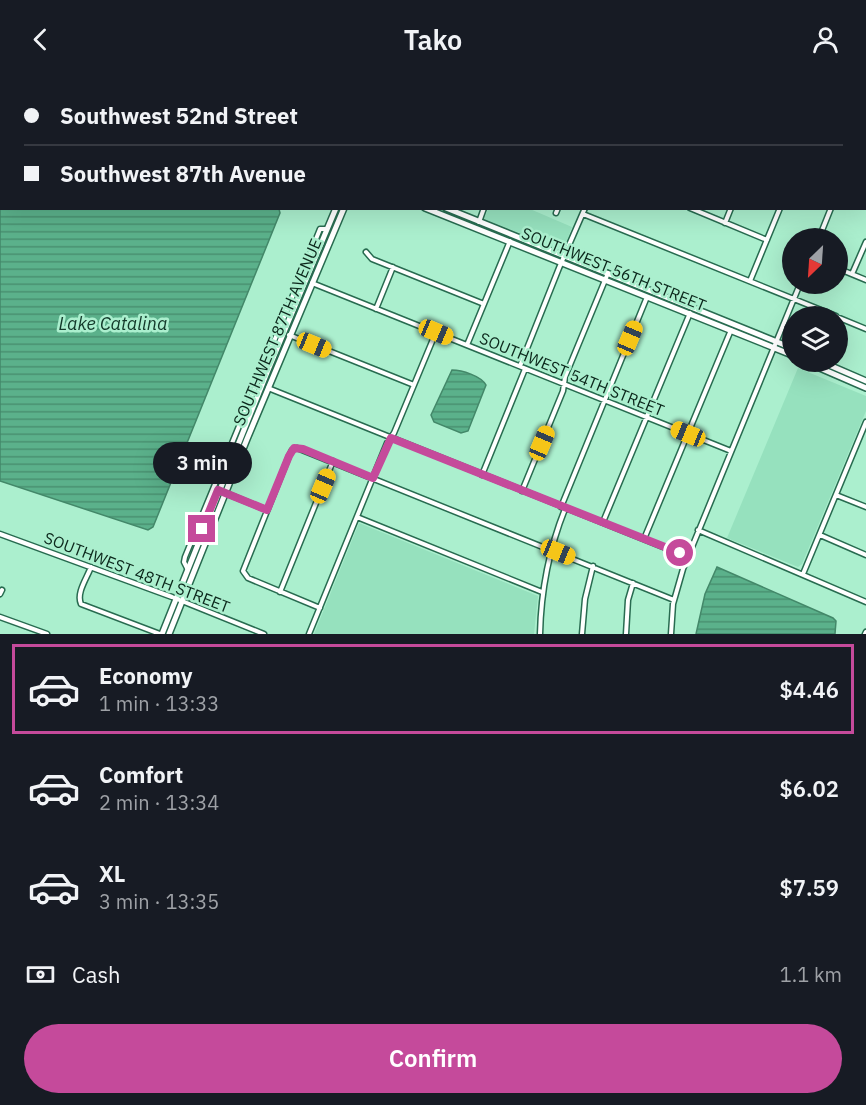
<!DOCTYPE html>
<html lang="en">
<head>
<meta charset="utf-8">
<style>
  body { margin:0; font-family:"IBM Plex Sans",sans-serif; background:#242831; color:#f1f3f6; height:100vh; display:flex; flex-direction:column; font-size:22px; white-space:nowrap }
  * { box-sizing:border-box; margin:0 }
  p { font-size:20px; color:#9ea1a6 }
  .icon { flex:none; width:33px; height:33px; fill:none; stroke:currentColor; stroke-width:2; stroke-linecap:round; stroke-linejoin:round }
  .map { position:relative; height:556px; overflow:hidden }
  .panel { display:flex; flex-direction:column; background:#171b24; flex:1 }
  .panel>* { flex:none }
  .guide { position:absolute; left:0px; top:0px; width:867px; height:132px; box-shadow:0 6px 24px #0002; display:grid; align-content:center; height:132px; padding:0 24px; background:#171b24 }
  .needle { width:39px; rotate:205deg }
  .tools { position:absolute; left:782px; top:150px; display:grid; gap:12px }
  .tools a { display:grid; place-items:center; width:66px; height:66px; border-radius:50%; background:#171b24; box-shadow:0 6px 24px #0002; font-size:30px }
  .end { position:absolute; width:27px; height:27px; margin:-14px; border:8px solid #c54a9b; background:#fff; box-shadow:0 0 0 3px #fff }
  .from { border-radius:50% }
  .bubble { position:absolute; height:42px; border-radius:21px; background:#171b24; box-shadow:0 6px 24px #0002; font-size:20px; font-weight:600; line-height:42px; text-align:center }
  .car { position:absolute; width:18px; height:36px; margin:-18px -9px; border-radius:8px; box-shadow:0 0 4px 2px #0007; background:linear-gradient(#f5c518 24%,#345 0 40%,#f5c518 0 76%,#345 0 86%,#f5c518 0) }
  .guide b { display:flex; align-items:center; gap:21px; height:57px; font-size:22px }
  .guide b+b { border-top:2px solid #363941 }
  .guide i { width:15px; height:15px; background:#f1f3f6 }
  ul { padding:10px 0 0; list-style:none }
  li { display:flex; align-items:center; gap:18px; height:90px; margin:0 12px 9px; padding:0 12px; border:3px solid transparent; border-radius:0px }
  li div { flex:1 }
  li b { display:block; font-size:22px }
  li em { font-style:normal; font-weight:600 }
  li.active { border-color:#c54a9b }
  li>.icon { width:54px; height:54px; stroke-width:1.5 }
  .pay { display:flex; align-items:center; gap:15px; height:66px; padding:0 24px; font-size:22px }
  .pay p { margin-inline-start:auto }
  .button { display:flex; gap:12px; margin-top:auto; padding:12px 24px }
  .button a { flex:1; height:69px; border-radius:36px; background:#c54a9b; color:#fff; font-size:24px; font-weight:600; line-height:69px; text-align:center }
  header { display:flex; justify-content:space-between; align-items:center; height:78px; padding:0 24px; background:#171b24; font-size:27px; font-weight:600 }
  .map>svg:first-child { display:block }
  .built { fill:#96e1be }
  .water { fill:url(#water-rules); stroke:#438869; stroke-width:1.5 }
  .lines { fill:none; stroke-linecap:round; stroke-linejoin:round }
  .minor-casing { stroke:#286b50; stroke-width:7 }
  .major-casing { stroke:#286b50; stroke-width:8 }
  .minor { stroke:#fff; stroke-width:4 }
  .major { stroke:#fff; stroke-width:5 }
  .route { stroke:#c54a9b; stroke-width:8 }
  .labels { text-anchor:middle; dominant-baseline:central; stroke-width:5; stroke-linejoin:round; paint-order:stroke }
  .street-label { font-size:16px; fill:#0b271b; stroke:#abefce }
  .water-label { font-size:18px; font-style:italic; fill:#13392a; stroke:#abefce }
</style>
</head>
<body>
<header><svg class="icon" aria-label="back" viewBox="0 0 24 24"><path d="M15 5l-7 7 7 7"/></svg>Tako<svg class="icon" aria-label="person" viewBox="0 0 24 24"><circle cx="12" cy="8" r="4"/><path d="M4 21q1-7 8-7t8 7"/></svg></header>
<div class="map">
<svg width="866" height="556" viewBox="0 0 866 556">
  <defs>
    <pattern id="water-rules" width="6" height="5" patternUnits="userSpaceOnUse" patternTransform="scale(1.5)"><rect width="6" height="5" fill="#5bb18b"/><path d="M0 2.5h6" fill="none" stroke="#499071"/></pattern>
  </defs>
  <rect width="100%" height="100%" fill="#abefce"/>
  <path class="built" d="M488 131H530L572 149 564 170 560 171 484 141Z
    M798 290 866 318V333L802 486 798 489 727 460Z
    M359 445 538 518 534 556H314Z"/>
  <path class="water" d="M0 0 4 1 2 2V130L279 131 280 135 153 449 148 452 0 403Z
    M452 292C462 292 481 298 486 307L468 353 461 355 434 344 431 337Z
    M717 489 833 540 836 543 835 556H696L705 516Z"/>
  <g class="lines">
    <defs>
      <path id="minor" d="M559 0 563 2
        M773 0 777 2
        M139 2 140 0
        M566 2 567 0
        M638 2 639 0
        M686 2 687 0
        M798 2 799 0
        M806 2V0
        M866 46V45
        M690 130 767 162
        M556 135 558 130
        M583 136 836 238
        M479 144 484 130
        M725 145 731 130
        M819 160 831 130
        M366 174 372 181 484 226
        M837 190 866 202
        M852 196 866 164
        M750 203 780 130
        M312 205 731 373
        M376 231 393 189
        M837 239 866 251
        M289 257 414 307
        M467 267 510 163
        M520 288 559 190 585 130
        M268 310 688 479
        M482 397 525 291
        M218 412 267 432
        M522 413 563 313 565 299 608 195
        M836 417 866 429
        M561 429 647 219
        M357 439 542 514
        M603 444 690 235
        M698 452 866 524
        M0 456 172 519 264 556
        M820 457 866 477
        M644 461 731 252
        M91 489C87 500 76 515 81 526L160 556
        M187 490 184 484 185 479 310 176 320 151H327
        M803 496 866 344
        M280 514 333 383
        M0 516 2 512
        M320 530 248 500 243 493 289 378 292 372 297 370 674 522
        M0 539 47 556
        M309 556 387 365 394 355 436 254
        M540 556C541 513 549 471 565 431
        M582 556 585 521 593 488
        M626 556 628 522 633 505
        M671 556 673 526 683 491 800 206
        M865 556 866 554"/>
      <path id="major" d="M89 0 93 2
        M107 0 111 2
        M389 2 390 0
        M397 2V0
        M425 130 792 277
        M446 130 792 270
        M806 284 866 310
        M822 284 866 303
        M162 556 268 292 336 130
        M169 556 247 361 344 130"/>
    </defs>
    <use href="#minor" class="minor-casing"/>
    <use href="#major" class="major-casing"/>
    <use href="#minor" class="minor"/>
    <use href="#major" class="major"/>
  </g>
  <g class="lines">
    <path class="route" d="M202 451 218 412 267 432 289 378 294 370 303 371 373 400 391 360 680 475"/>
  </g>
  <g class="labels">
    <g class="street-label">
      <text transform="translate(614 191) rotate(22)">SOUTHWEST 56TH STREET</text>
      <text transform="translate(277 254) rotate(-67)">SOUTHWEST 87TH AVENUE</text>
      <text transform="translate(572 296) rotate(22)">SOUTHWEST 54TH STREET</text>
      <text transform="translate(137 494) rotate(21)">SOUTHWEST 48TH STREET</text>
    </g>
    <g class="water-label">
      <text x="113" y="245">Lake Catalina</text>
    </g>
  </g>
</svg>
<div class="tools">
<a><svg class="needle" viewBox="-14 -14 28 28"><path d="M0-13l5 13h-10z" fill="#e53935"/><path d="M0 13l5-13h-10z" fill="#9ea1a6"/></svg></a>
<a><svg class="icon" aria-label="layers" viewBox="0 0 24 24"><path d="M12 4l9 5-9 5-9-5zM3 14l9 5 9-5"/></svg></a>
</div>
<i class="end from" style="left:680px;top:475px"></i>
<i class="end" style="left:202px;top:451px"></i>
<div class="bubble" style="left:153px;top:364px;width:99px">3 min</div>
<i class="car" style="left:436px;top:254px;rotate:113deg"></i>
<i class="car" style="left:630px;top:260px;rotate:23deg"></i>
<i class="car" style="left:314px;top:267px;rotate:112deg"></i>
<i class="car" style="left:688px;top:356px;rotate:292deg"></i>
<i class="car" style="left:542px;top:365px;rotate:23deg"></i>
<i class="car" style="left:323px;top:408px;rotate:23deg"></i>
<i class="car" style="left:558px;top:474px;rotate:112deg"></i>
<div class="guide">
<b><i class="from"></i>Southwest 52nd Street</b>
<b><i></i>Southwest 87th Avenue</b>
</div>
</div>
<section class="panel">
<ul>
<li class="active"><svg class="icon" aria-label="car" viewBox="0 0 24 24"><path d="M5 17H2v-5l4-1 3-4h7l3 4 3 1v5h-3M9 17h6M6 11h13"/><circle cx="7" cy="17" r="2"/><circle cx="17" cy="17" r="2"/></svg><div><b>Economy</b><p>1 min · 13:33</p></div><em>$4.46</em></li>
<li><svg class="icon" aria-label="car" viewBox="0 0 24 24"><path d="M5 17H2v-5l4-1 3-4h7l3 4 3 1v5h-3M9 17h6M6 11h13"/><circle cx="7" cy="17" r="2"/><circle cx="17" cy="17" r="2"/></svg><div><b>Comfort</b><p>2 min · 13:34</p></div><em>$6.02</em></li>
<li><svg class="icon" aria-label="car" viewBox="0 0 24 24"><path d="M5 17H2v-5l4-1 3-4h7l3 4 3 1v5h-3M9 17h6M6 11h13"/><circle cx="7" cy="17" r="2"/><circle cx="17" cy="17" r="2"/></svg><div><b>XL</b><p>3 min · 13:35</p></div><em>$7.59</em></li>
</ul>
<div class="pay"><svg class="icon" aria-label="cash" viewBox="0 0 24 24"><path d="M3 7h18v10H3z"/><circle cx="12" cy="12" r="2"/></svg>Cash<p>1.1 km</p></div>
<div class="button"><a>Confirm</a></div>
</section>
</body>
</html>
